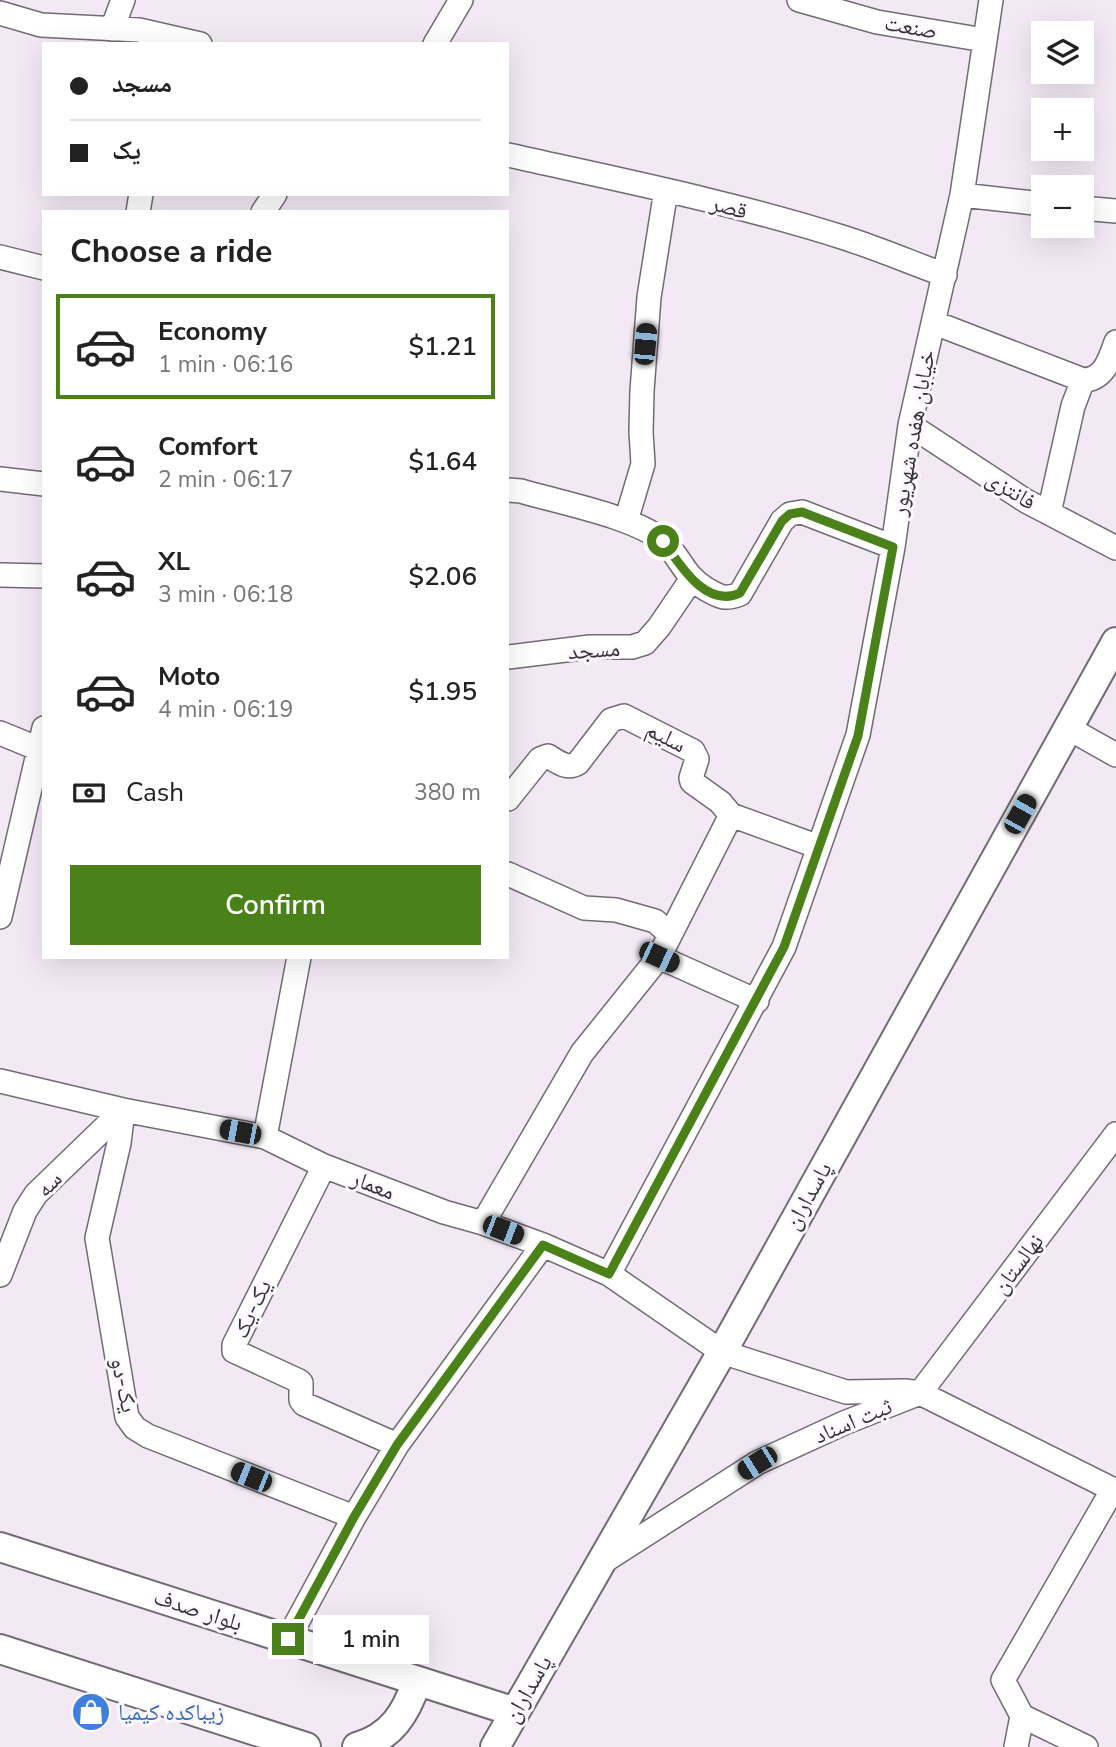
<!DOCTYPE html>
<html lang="en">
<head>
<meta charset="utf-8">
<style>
  body { margin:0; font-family:"Nunito Sans","Noto Naskh Arabic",sans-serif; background:#f2f2f2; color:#222; height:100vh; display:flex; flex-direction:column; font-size:26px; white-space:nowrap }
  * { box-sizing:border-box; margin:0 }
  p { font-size:23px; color:#767676 }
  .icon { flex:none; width:38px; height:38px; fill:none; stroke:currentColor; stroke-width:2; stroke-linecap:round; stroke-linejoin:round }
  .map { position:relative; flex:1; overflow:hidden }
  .drawer { position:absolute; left:42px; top:210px; width:467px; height:749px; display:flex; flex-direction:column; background:#fff; border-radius:0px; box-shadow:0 7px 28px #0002 }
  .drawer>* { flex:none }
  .top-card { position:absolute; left:42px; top:42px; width:467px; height:154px; border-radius:0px; box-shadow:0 7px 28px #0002; display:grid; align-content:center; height:154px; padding:0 28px; background:#fff }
  .buttons { position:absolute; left:1031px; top:21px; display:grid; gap:14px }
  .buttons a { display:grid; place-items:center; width:63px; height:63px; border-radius:0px; background:#fff; box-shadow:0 7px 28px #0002; font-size:35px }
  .end { position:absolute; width:32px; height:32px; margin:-16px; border:9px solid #4a8119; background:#fff; box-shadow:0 0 0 4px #fff }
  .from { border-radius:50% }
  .bubble { position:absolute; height:49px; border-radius:0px; background:#fff; box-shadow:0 7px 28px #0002; font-size:23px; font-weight:600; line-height:49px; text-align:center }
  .car { position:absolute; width:21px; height:42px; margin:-21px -10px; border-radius:9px; box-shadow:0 0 5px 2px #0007; background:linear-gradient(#222 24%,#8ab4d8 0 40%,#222 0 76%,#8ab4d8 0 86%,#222 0) }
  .top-card b { display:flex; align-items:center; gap:24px; height:66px; font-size:26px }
  .top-card b+b { border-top:2px solid #e0e0e0 }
  .top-card i { width:18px; height:18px; background:#222 }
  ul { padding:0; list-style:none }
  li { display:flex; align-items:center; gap:21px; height:105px; margin:0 14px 10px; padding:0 14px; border:4px solid transparent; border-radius:0px }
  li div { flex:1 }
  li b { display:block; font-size:26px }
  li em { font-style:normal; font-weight:600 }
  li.active { border-color:#4a8119 }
  li>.icon { width:63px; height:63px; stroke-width:1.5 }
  h2 { padding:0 28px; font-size:32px; line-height:84px }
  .pay { display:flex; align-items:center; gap:18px; height:77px; padding:0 28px; font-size:26px }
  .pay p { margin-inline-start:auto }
  .primary-button { display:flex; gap:14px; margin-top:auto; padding:14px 28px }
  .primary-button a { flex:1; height:80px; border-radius:0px; background:#4a8119; color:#fff; font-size:28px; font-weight:600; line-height:80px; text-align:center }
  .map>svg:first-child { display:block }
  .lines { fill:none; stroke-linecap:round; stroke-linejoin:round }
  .minor-casing { stroke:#726a74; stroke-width:26 }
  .tertiary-casing { stroke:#726a74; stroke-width:32 }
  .minor { stroke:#fff; stroke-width:23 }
  .tertiary { stroke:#fff; stroke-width:28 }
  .route { stroke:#4a8119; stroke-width:9 }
  .labels { text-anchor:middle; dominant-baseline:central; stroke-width:6; stroke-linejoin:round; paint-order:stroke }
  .street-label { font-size:23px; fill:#353136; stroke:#fdf8ff }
  .shop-label { font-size:23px; fill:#366cbe; stroke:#fdf8ff; text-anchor:start }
</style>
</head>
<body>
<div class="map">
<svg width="1116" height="1747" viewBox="0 0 1116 1747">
  <rect width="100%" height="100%" fill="#f2e9f5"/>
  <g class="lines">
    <defs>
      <path id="minor" d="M799 0 877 22 984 40
        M0 13 41 25 139 30 200 44
        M112 29 123 0
        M435 44 461 0
        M508 155C620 180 735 203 845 238 879 249 912 263 945 275
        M962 195 1043 204
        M1082 208 1116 211
        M138 212 141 194
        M263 212 275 194
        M0 257 44 268
        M935 323 1083 380
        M910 425 1026 501 1116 548
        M0 479 44 484
        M508 490 521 491C557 502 636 517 663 541 681 557 682 574 706 589 720 597 725 600 740 594L782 521 790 514 802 512 893 547
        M1049 513 1073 406 1083 380C1104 380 1110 359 1116 342
        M626 521 643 464 641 432 642 391 649 297 666 190
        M0 575 44 576
        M508 657 590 647H632L645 643 659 627 691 580
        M1068 728 1116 755
        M0 733 39 749 44 754
        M508 799 540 759 548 756C558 762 567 770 578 763L611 720 624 716 693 751 697 759 691 778 692 782 720 802 731 815 819 847
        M508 874 584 908 616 910 655 921 670 934
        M0 917 44 728
        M659 957 757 1001
        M0 1081 123 1110 265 1137 324 1166 444 1212 483 1223 543 1245 609 1274 722 1352 846 1392 905 1391 920 1393 1116 1134
        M123 1110 119 1143 97 1238 127 1417 135 1428 148 1436 354 1517
        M265 1137 299 957
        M324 1166 234 1345V1351L299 1381 301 1383V1400L304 1404 397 1445
        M483 1223 582 1053 659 957 731 815
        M609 1274 784 947 858 735 893 547 910 425 962 195 991 0
        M0 1275 25 1211 36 1194 123 1110
        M601 1563 757 1463 844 1423 920 1393 1116 1491
        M288 1639 354 1517 397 1445 543 1245
        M1016 1747 1022 1716
        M1086 1747 1022 1716 1003 1680 1113 1489"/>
      <path id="tertiary" d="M0 1547 515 1712
        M0 1649 306 1747
        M357 1747C392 1737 406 1713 417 1681
        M495 1747 722 1352 1116 642"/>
    </defs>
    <use href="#minor" class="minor-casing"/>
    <use href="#tertiary" class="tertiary-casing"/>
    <use href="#minor" class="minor"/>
    <use href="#tertiary" class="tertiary"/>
  </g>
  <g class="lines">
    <path class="route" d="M288 1639 354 1517 397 1445 543 1245 609 1274 784 947 858 736 893 547 802 512 790 514 782 521 740 593C706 609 680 565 663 541"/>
  </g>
  <defs>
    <symbol id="shop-disc" viewBox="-11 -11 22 22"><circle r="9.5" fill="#3f7fe0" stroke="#fdf8ff"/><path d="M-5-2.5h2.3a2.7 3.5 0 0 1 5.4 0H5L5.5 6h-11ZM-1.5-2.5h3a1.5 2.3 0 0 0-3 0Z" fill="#fff"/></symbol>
  </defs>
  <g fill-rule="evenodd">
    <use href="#shop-disc" x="69" y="1690" width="44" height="44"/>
  </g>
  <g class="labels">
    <g class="street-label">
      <text transform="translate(911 27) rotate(10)">صنعت</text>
      <text transform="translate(729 207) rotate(15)">قصر</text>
      <text transform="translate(913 433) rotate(-80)">خیابان هفده شهریور</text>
      <text transform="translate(1011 490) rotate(32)">فانتزی</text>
      <text transform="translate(594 650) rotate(-4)">مسجد</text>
      <text transform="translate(666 737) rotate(27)">سلیم</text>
      <text transform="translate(49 1184) rotate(-46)">سه</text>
      <text transform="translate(373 1185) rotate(21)">معمار</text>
      <text transform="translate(808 1196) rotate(-61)">پاسداران</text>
      <text transform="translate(1018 1264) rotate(-53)">نهالستان</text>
      <text transform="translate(252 1309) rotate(-65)">یک-یک</text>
      <text transform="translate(124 1385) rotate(78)">یک-دو</text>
      <text transform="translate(853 1421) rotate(-23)">ثبت اسناد</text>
      <text transform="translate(198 1610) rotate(18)">بلوار صدف</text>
      <text transform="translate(528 1689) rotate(-60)">پاسداران</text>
    </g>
    <g class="shop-label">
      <text x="118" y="1712">زیباکده کیمیا</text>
    </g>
  </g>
</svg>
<div class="buttons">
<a><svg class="icon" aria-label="layers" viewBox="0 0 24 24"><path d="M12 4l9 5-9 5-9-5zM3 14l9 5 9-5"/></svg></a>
<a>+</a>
<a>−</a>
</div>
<i class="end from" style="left:663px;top:541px"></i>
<i class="end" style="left:288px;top:1639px"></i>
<div class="bubble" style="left:313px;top:1615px;width:116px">1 min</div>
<i class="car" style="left:645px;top:344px;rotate:5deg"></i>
<i class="car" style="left:1020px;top:814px;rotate:29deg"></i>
<i class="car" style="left:659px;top:957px;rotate:115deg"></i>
<i class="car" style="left:240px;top:1132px;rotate:281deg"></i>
<i class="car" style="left:503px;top:1230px;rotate:111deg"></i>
<i class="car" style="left:757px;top:1463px;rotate:238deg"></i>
<i class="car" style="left:251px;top:1477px;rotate:292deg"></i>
<div class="top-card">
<b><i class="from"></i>مسجد</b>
<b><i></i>یک</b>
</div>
<section class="drawer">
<h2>Choose a ride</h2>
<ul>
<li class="active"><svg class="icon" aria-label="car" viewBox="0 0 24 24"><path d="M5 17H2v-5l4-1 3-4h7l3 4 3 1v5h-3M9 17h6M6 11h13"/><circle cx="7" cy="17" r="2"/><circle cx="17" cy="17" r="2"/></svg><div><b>Economy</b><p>1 min · 06:16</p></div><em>$1.21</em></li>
<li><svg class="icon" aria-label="car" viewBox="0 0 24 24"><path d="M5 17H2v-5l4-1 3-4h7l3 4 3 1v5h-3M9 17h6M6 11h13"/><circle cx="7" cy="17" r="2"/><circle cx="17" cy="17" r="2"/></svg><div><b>Comfort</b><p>2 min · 06:17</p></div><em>$1.64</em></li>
<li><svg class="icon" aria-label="car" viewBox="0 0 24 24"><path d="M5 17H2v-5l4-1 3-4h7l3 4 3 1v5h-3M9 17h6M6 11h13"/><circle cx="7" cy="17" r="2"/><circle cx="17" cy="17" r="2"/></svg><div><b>XL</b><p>3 min · 06:18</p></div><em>$2.06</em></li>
<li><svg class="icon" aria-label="car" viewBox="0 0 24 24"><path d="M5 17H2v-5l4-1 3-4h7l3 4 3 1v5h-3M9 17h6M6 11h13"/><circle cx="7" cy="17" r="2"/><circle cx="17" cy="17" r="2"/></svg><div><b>Moto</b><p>4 min · 06:19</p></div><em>$1.95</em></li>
</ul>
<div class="pay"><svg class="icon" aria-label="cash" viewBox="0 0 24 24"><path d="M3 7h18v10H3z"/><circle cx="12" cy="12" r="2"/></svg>Cash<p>380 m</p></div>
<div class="primary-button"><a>Confirm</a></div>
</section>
</div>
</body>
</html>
